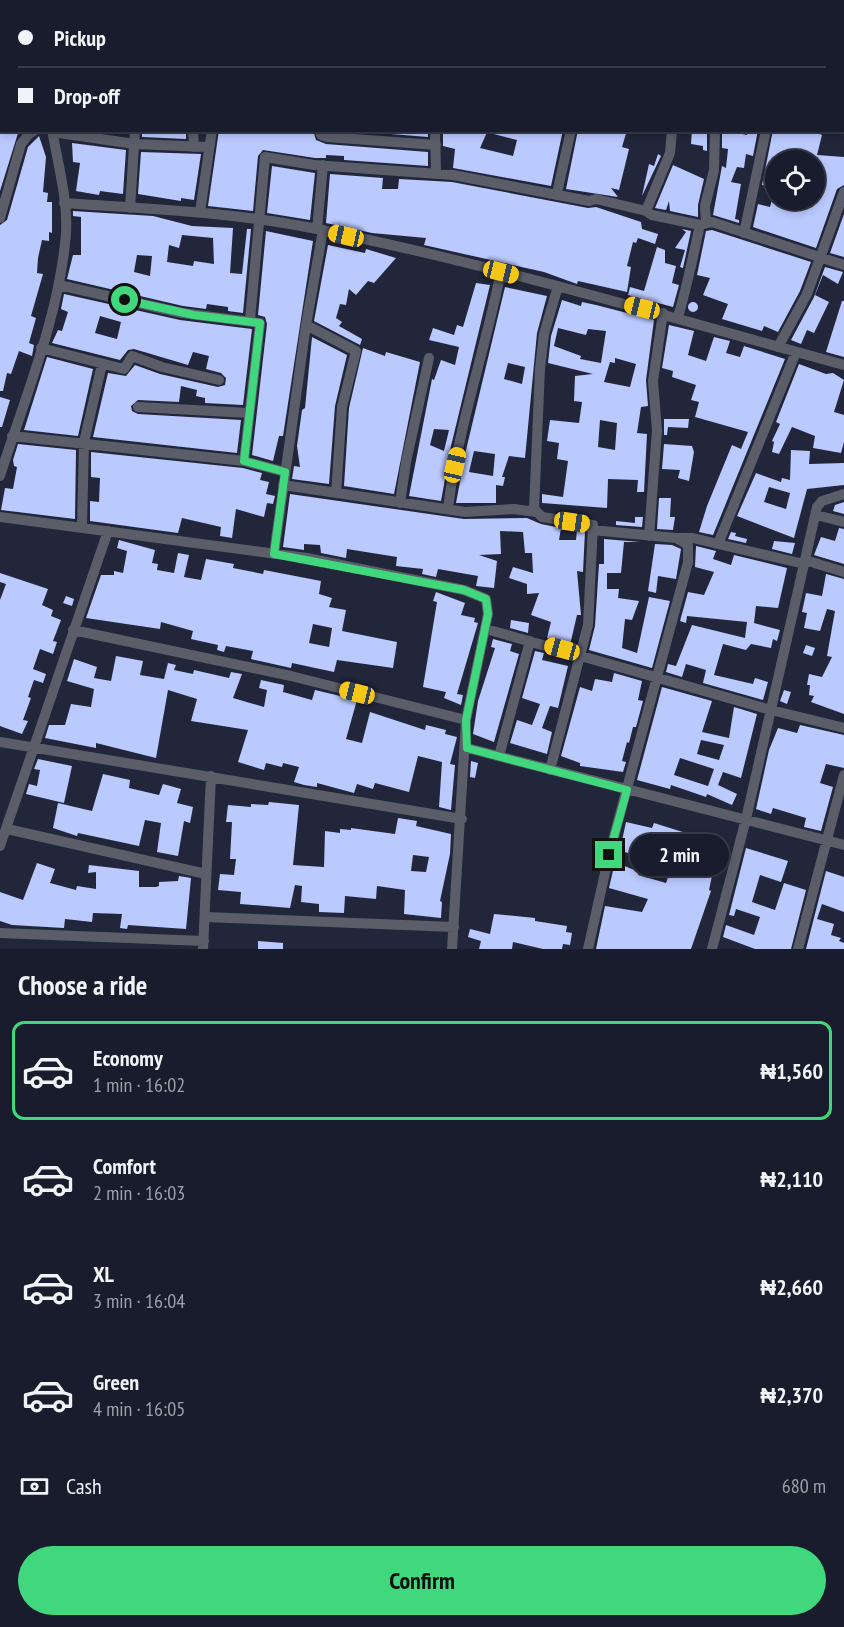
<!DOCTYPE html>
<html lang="en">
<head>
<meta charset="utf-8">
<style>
  body { margin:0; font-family:"PT Sans Narrow",sans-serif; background:#262938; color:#f1f3f6; height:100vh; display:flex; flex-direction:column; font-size:22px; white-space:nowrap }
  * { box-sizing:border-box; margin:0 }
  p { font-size:20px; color:#9fa1a9 }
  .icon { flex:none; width:33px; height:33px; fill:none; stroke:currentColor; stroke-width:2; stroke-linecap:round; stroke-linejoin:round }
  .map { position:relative; height:949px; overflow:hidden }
  .sheet { display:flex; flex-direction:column; background:#191c2c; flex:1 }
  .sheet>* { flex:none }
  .hud { position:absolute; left:0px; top:0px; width:844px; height:132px; box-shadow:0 3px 9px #0003,0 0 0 2px #373a48; display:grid; align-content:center; height:132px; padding:0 18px; background:#191c2c }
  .fabs { position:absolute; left:765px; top:150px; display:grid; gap:12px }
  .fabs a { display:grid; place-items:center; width:60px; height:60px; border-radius:50%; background:#191c2c; box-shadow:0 3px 9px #0003,0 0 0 2px #373a48; font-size:30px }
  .end { position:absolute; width:27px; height:27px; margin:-14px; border:8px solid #41d77c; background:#111; box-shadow:0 0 0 3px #111 }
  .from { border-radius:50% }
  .bubble { position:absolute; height:42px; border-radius:21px; background:#191c2c; box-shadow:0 3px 9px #0003,0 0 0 2px #373a48; font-size:20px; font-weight:800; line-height:42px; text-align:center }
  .car { position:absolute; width:18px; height:36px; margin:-18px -9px; border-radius:8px; box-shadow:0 0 4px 2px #0007; background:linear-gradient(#f5c518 24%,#345 0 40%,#f5c518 0 76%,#345 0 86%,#f5c518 0) }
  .hud b { display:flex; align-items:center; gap:21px; height:57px; font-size:22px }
  .hud b+b { border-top:2px solid #373a48 }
  .hud i { width:15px; height:15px; background:#f1f3f6 }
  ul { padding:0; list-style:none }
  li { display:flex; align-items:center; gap:18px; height:99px; margin:0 12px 9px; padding:0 6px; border:3px solid transparent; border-radius:12px }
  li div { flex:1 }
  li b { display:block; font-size:22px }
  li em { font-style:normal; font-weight:800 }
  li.on { border-color:#41d77c }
  li>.icon { width:54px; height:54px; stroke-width:1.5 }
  h2 { padding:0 18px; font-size:27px; line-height:72px }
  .pay { display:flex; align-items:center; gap:15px; height:66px; padding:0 18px; font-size:22px }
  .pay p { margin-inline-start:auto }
  .cta { display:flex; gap:12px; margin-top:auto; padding:12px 18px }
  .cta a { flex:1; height:69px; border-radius:36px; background:#41d77c; color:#111; font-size:24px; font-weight:800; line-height:69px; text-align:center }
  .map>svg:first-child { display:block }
  .building { fill:#bac9fe; fill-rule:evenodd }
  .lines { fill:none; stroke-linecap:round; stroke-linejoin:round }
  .minor { stroke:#5b5e69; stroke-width:10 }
  .route { stroke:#41d77c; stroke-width:8 }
</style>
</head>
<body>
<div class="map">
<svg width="844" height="949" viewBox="0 0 844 949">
  <rect width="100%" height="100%" fill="#21263b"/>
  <path class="building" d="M0 130H19L0 191Z
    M142 130H186V139L142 137Z
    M219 130H313L316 140 326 144 428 152V166L344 160V156L326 155V158H315L263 150 258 156 253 211 208 206Z
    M341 130H428V137Z
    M443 130H488L480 148 513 156 517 140 490 133V130H563L551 186 453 168 455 149 443 146Z
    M578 130H627L622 147 629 149 619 190 611 188 618 197 566 189Z
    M692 130H707V151L703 150V146L691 144Z
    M722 130 747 135 748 130H758L753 156 746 154 744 168 737 167 731 182 741 184 735 219 739 220V223L713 215 722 166 726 168 728 149 722 148Z
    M773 130H810L822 135 817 155 844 157V185L837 189 816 248 753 227 758 204 770 207 772 200H814L826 171 814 167V160H776V173H771L769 186 762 185Z
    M39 136 46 157 43 192 48 193 47 202H52V233L49 232V241L42 240 38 258 37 273 43 274 31 316 36 318 29 343 34 345 32 356 19 351 11 374 7 373 3 391H0V225L7 220 28 147Z
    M72 143 126 150 123 194 100 191 99 195 76 191 80 163 73 162Z
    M141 152 201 154 194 200 181 198V201L138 194Z
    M658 154 661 156 642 196 649 164 654 166Z
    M673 165 704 179 698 205V217L670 211 669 201 666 210 655 208Z
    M272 166 315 173 310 220 267 213Z
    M330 174 383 178 382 189H398L399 179 452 182 588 208 596 207 641 222 642 229 658 234 655 244 638 238 636 243 633 242 627 266 631 267 627 292 578 281 577 284 544 272 424 245 426 238 372 233 326 223Z
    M73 211 153 216 192 226 233 228 230 273 242 274 247 229H251L243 313 228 311V307L207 304 206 309 183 306 67 279 73 255H81V217L73 216ZM182 235 213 238 214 264 194 261 193 266 167 262 169 245 179 248ZM137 255 152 256 150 276 134 272Z
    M844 214V257L830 253Z
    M682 229 691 231 683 268 680 267 685 250 675 248 686 232Z
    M712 230 811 262 800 291 778 332 764 326 762 331 722 319 728 304 703 295 710 278 697 275 706 231Z
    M266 231 313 241 283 436H279L273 461 252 455 267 324 265 317 258 315Z
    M328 245 365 253 366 249 396 258 374 283 368 281 356 295 349 289 346 305 340 304 336 318 342 322 339 326 362 339 360 345 314 321Z
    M657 247 665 250V263L676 266 672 283 679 285 673 307 628 295 630 287 644 291Z
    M825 267 843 272 838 284 823 275 815 295 829 302 814 333 807 330 801 344 791 340 814 297Z
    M476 283 490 285 451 446 441 501 409 496 432 379 434 380 441 360 455 365 459 347 429 340 433 328 454 335 457 325 463 327ZM434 429 449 430 444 451 430 445Z
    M505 287 547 296 537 333 525 458 509 456 502 477H505L503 486 496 485V503H456L466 450ZM508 363 525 367 522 384 504 379ZM474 451 495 454 493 476 469 472Z
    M64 294 180 320 252 329 243 405 205 403V398L196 396 197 390 181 386 179 402 138 400 131 406 132 411 138 414 241 420 237 453 93 437 108 373 126 376 135 365 160 374 218 387 225 385 226 378 221 373 206 369 209 356 193 352 188 365 134 349 128 350 120 360 52 343 58 330 62 331 68 312 61 309ZM100 316 121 322 117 339 95 333Z
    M562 300 581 306 582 302 596 305 654 320 646 380 648 406 641 407 637 433 647 434 644 492H637L638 480 608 479 607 508 542 503V494L563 497 568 461 557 459 559 443 547 441 550 420 579 423 582 402 574 401 575 376 593 374 548 363 551 336ZM558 328 586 335 588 329 606 331 601 363 580 359 581 356 554 346ZM615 358 636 364 630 387 604 382 610 362 615 363ZM600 420 617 423 615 450 598 447Z
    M842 301H844V357L826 352Z
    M688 307a5 5 0 1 1 10 0a5 5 0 1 1-10 0Z
    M669 325 694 331 688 355 706 361 714 337 730 341 726 353 740 357 744 346 785 359 713 535 699 532 707 506 732 445 741 449 748 432 695 417 699 402 691 400 696 385 672 377 673 371 662 368Z
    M312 337 347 355 335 406 329 484 292 479 294 466 300 467 297 446 302 410 305 408Z
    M363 348 385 356 386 352 420 362 394 494 344 486 349 408Z
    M47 357 93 369 78 436 24 430Z
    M799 364 826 374 833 373 844 380 834 412 844 415V442L841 453 813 448 815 436 792 427 779 454 772 452 774 442 772 441 780 424 776 422Z
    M0 397 10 400 2 427H0Z
    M664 419H689L688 428 668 427 667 435H664Z
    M18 444 76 450 75 519 1 510 5 488 13 489 17 467 14 466 13 460Z
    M664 444 692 446 694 452 689 481 678 478 680 470 662 469Z
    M791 450 810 451 809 464 844 463V485L807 489 794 538 737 516 756 473 781 482 782 478 790 480ZM769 487 790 493 786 509 764 502Z
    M91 452 243 468 262 473 260 480 269 482 266 494 275 496 273 504 267 503 264 517 236 509 232 538 220 536 221 527 182 518 178 533 90 521V501L99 502 100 478 91 477Z
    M290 494 464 519 527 518 541 524 561 528 559 540H576L577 530 585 531 583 572 577 571 581 615H577L570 645 547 638 551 622 531 615 539 593 527 594V584L509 578 513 567 533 573 532 553H525L523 532 500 531 501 554 479 555 497 561 494 588 476 586 478 576 438 569 436 577 422 574 423 569 396 566 397 557 347 549 346 558 321 553 320 545 304 544V550L283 547Z
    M659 498H671L670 517H675L673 530 657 529Z
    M844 502V514L833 511 835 505Z
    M635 517H643L642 527 616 525V521L635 523Z
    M839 528 844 529V564L814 555 821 537 835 541Z
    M731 532 736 533 735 536 747 539 746 543 728 539Z
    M604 539 640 542H624L621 573H607V589H619L618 598 639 601 632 620 625 619 622 648 637 653 649 597 670 601 652 668 589 650 595 626 599 564H604Z
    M119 540 155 550 152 563 158 564 157 570 174 573 178 553 189 555 184 577 201 580 206 559 234 564 233 568 263 574 264 570 321 581 319 594 332 598 329 607 346 610 342 631 397 642 393 668 337 660 334 672 292 663 291 668 251 659 253 651 226 646 224 652 217 650 218 645 191 639 193 631 161 622 160 629 86 618 101 575H114V571L123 573 127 551 117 548ZM313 624 332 628 329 647 309 643Z
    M774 541 795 543 792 554 772 549Z
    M655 544 672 545 681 549 676 579 658 576 656 593 648 591Z
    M696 546 716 551 713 559 731 565 734 555 787 568 778 608 756 606 754 623 780 630 777 641 773 639 771 648 751 644 746 650 723 644 714 675 753 684 755 678 768 682 763 700 703 683 706 670 686 664 682 677 666 672 668 664 676 666 692 625 745 638 747 622 687 616 686 623 680 621 688 592 704 595 714 572 695 567Z
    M0 573 48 589 42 605 53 610 51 616 61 620 53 641 57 642 53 654 40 649 33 669 46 674 43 683 34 680 28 697 31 698 23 720 28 721 22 734 0 726V600L6 584 0 582Z
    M826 574 844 579V714L811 702 814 696 809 695 810 685H807L809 674 822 677 832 657 827 656 835 611 827 609 820 631 804 628 807 613 802 612 806 593 822 596Z
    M436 592 465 603 461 615 475 618 474 622 478 623 457 694 463 695 461 705 444 698 446 692 423 687 437 602 433 601Z
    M66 596 74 599 72 606 63 603Z
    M511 620 529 623 528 633 510 628Z
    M493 639 512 644 510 651 519 654 494 742 473 734 478 701 495 648 491 647Z
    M806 645 815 648 812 656 803 653Z
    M535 651 544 653 542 660 568 666 558 708 550 706 542 728 552 732 547 754 510 743 517 720 532 725 540 704 522 698Z
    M116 656 143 661 140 675 164 679 168 663 176 665 174 670 193 674 194 670 229 678 231 672 242 674 233 698 264 707 267 690 259 688 261 680 284 685 283 692 312 700 315 690 357 700 346 739 362 743 370 712 425 730 426 725 446 730 445 734 457 737 450 764 455 765 451 810 439 807 442 762 418 756 409 792 375 783 373 789 357 784 354 793 317 783V787L304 785 294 782 299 767 283 763 282 767 266 763 264 770 238 762 248 730 191 721 197 699 168 690 156 758 96 743V748L45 738 49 725H65L71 704 91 707 94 689 67 681 74 659 97 667 94 678 111 681Z
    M614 673 642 681 638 700 643 701 636 727H633L629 743 627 742 622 761 626 762 623 772 580 766V763L561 756 580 687 592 691 595 679 612 682Z
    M662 687 712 701 702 732 729 738 734 707 757 714 741 778 723 772 718 785 737 794 732 805 707 794 706 797 671 785 670 789 637 780ZM701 740 724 745 719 760 697 754ZM680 758 714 769 708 786 674 775Z
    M784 690 791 692 787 704 780 701Z
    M800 725 844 735V768L826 764 820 783 833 787 821 831 804 827 806 818 773 808 771 814 756 809 769 750 778 728 797 733Z
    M38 759 72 766 64 803 26 794 29 784 37 786 40 770 34 769Z
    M471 761 478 763 475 778 470 777Z
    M103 774 130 780 129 788 159 795 163 784 181 789 177 803 193 807 190 823 184 821 178 856 157 852 161 823 145 820 139 846 78 833 77 836 53 828 58 803 92 811Z
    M269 802 299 805 293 865 324 867 325 831 340 833V829L351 830V828L395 834 398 818 417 821 416 826 451 834 450 854 440 901 442 902 441 918 404 914 405 890 377 886 376 899 345 896 344 913 319 912V904L301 902 302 886 295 885 290 908 240 904 241 892 218 890 220 874 234 875 236 859H230L232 822H226L228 805 251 807V804L268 805ZM413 855 429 857 426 872 411 871Z
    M626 822 652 828 654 823 721 844 713 871 709 890 711 891 691 949H596L605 906 642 912 648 899 609 888 615 862 639 872 638 875 666 883 671 869 659 865 666 845 650 838 643 859 620 850Z
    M746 848 788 861 781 882 760 875 752 902 775 910 784 883 806 890 791 949H755L723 937 726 925 754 935 760 917 736 909 734 916 729 915Z
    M37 863 55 869 50 883 76 890 77 886 96 889V872L88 873 89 865 139 871V887H156L159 886V882L178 881 179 876 191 878 186 929 128 925 127 929 120 928 122 914 93 913 92 922 65 919 64 928 12 925 0 921V892L23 900Z
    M826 871 844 877V912L822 904 817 919 834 924 831 935 841 938 839 941 844 943V949H806Z
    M494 914 535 918V921L567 926 566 932 572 933 570 945 563 944 562 949H543L513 942 512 949H479L481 941 468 937 470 929 490 934Z
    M258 941 283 943V949H258Z"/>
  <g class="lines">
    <path class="minor" d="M33 0V2
      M203 0 205 2
      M324 0 328 2
      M774 0V2
      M313 2V0
      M193 130 194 147
      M320 130 321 135 327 137 436 145
      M435 130 436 173
      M52 132 135 144 207 147
      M557 193 571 130
      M64 203C148 209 234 212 317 229 495 265 669 317 844 365
      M130 208 135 130
      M646 211 670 153 672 130
      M200 212 212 130
      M0 218 21 144 28 135 35 130
      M706 223 705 206 714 170 715 130
      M317 229 323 165
      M744 233 766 130
      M59 285 182 313 260 323 244 461
      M678 317C687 287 693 256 700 225
      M250 320 265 157 314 165 453 175 589 201 596 199 646 211 652 215 700 225 712 222 844 265
      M306 325 356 351 342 407 336 493
      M778 347 807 294 844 192
      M41 348 124 369 132 356 162 367 219 380
      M138 407 249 413
      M12 436 244 461 285 472
      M0 476C25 397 59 317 66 234 68 200 58 164 52 130
      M283 485 465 512 514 509 536 512
      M400 503 406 462 429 358
      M448 508C458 427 485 351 501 271
      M816 515 844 522
      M0 517 307 558 464 590 486 599 488 614 466 720 452 949
      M82 527 84 442 102 364
      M649 536 657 430 653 381 663 313
      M676 538H693L718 544 796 352
      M718 544 804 564
      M274 554 306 325 323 230
      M805 560 844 572
      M486 629 771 710 844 728
      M73 630 291 676 466 720
      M0 742 462 819
      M467 748 844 845
      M499 756 530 641
      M550 770 588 625 593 525 542 517 534 509 540 368 544 334 558 286
      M7 829 206 874
      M0 846 108 531
      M205 917 454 927
      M0 933 204 941
      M203 949 211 776
      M588 949 609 855 688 562V545L676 538 592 530
      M712 949 746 819 817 507 822 501 844 494
      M798 949 844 775"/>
  </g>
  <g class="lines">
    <path class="route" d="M125 300 194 315 260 323 244 461 285 472 274 554 464 590 486 599 488 614 466 720 467 748 627 790 609 855"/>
  </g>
</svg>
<div class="fabs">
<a><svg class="icon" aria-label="locate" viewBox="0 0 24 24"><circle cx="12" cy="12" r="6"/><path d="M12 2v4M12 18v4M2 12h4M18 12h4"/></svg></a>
</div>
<i class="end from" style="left:125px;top:300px"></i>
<i class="end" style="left:609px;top:855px"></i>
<div class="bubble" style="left:630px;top:834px;width:99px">2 min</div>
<i class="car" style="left:346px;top:236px;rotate:283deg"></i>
<i class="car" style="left:501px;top:272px;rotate:104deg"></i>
<i class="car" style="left:642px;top:308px;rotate:284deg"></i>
<i class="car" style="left:455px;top:465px;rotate:13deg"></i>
<i class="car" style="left:572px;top:522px;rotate:98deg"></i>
<i class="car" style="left:562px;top:649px;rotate:285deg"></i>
<i class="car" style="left:357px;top:693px;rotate:284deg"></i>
<div class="hud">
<b><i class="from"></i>Pickup</b>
<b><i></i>Drop-off</b>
</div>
</div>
<section class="sheet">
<h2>Choose a ride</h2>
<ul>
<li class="on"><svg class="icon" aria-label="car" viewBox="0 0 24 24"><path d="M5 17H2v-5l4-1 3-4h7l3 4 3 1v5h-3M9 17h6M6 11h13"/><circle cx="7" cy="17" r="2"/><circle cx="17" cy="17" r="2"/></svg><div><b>Economy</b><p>1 min · 16:02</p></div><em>₦1,560</em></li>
<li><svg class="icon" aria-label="car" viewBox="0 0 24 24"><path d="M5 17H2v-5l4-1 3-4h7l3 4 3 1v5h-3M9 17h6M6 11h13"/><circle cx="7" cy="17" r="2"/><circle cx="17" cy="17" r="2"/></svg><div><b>Comfort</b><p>2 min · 16:03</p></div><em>₦2,110</em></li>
<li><svg class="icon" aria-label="car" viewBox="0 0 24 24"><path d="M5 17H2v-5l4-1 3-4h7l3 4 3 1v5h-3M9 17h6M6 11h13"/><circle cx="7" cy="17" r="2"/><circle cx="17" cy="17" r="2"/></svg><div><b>XL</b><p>3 min · 16:04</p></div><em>₦2,660</em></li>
<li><svg class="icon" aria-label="car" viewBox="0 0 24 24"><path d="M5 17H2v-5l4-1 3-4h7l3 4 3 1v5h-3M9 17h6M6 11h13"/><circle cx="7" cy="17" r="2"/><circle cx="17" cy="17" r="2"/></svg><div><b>Green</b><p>4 min · 16:05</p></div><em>₦2,370</em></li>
</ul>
<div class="pay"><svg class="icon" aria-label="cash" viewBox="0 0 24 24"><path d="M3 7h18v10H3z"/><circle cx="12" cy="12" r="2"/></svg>Cash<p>680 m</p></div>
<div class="cta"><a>Confirm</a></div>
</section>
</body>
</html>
